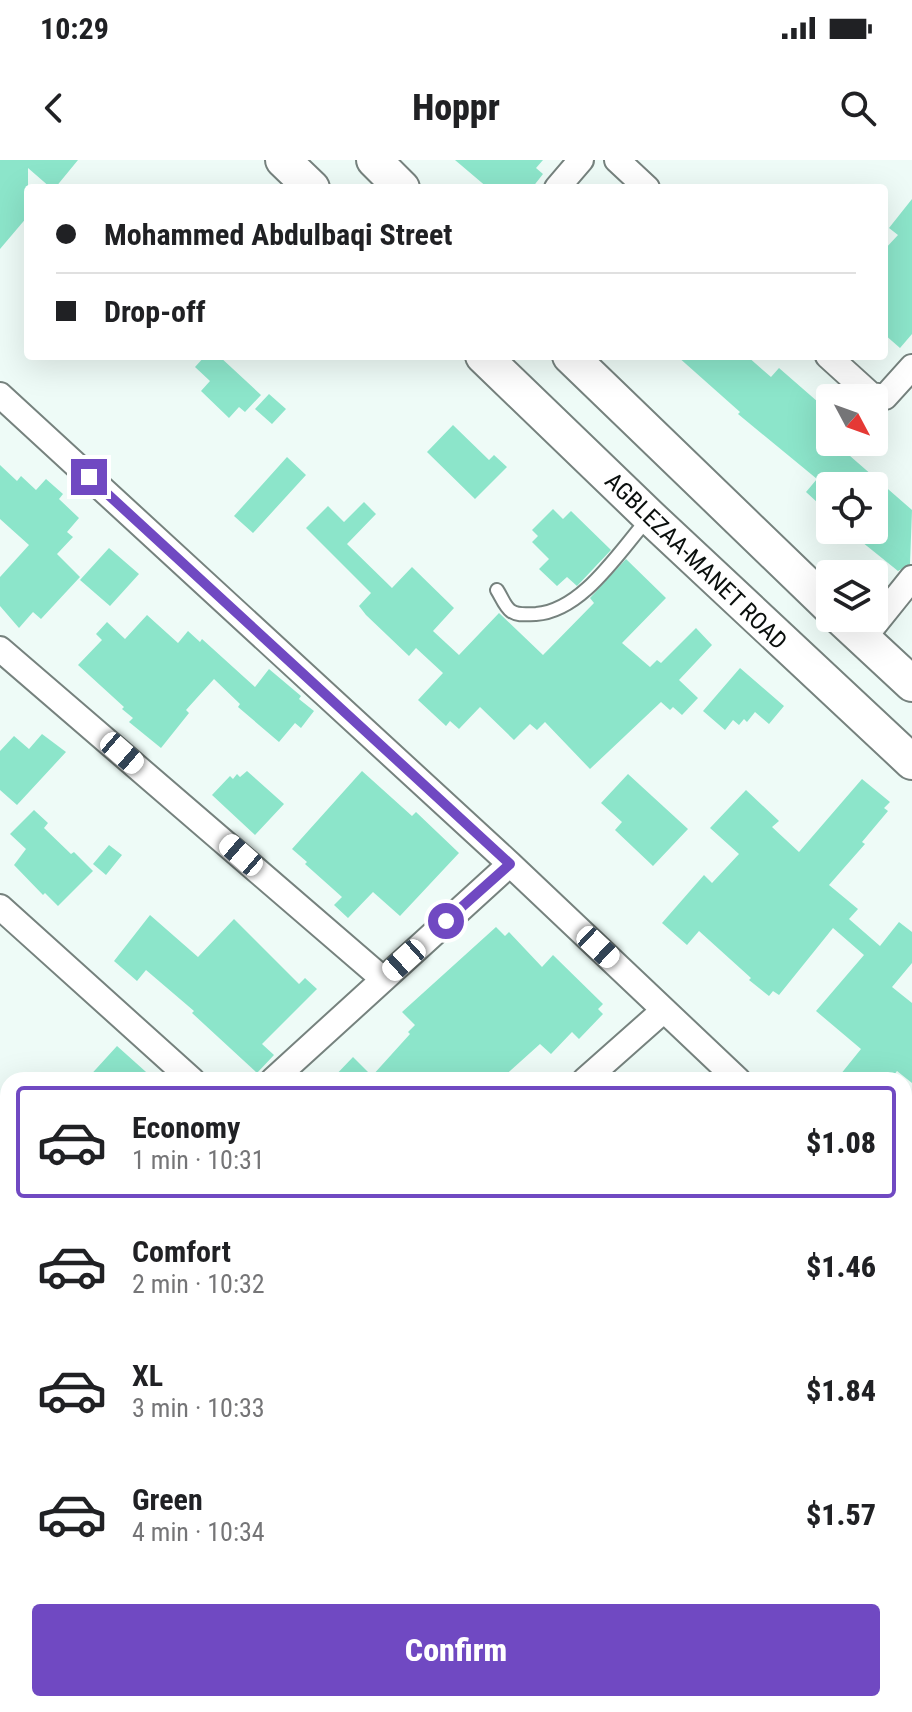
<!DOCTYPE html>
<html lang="en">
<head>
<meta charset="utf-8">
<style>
  body { margin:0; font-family:"Roboto Condensed",sans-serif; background:#f2f2f2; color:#202124; height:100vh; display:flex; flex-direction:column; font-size:30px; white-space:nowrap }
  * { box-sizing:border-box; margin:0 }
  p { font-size:26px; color:#757577 }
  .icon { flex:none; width:44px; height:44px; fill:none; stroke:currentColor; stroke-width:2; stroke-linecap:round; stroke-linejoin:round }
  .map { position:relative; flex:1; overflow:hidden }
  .panel { position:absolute; left:0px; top:912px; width:912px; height:640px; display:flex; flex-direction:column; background:#fff; border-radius:24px 24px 0 0; box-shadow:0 8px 32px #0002 }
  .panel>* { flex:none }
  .banner { position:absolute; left:24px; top:24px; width:864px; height:176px; border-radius:8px; box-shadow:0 8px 32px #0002; display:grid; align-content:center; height:176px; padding:0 32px; background:#fff }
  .needle { width:52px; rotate:131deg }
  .tools { position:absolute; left:816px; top:224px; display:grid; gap:16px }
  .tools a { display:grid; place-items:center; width:72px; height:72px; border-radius:8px; background:#fff; box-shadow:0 8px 32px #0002; font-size:40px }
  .end { position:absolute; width:36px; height:36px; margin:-18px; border:10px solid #7049c2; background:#fff; box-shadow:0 0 0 4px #fff }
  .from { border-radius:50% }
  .car { position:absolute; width:24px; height:48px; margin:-24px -12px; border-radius:10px; box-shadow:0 0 6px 2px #0007; background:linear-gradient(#fff 24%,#345 0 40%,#fff 0 76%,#345 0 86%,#fff 0) }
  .banner b { display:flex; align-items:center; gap:28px; height:76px; font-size:30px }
  .banner b+b { border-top:2px solid #e0e0e0 }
  .banner i { width:20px; height:20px; background:#202124 }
  ul { padding:14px 0 0; list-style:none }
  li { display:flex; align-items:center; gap:24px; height:112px; margin:0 16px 12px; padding:0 16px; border:4px solid transparent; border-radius:8px }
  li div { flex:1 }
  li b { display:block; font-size:30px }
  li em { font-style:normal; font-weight:800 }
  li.selected { border-color:#7049c2 }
  li>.icon { width:72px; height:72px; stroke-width:1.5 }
  .action { display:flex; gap:16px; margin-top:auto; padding:16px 32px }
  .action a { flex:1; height:92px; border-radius:8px; background:#7049c2; color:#fff; font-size:32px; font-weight:800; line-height:92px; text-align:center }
  .status { display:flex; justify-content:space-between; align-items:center; height:56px; padding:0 40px; background:#fff; direction:ltr }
  .status svg { height:22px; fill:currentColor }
  header { display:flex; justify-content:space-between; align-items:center; height:104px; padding:0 32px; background:#fff; font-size:36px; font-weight:800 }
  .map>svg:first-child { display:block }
  .building { fill:#8ce5ca }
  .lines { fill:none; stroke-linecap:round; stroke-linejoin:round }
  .service-casing { stroke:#76827e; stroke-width:16 }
  .minor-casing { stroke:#76827e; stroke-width:28 }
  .secondary-casing { stroke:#76827e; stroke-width:38 }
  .service { stroke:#fff; stroke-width:12 }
  .minor { stroke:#fff; stroke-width:24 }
  .secondary { stroke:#fff; stroke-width:34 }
  .route { stroke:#7049c2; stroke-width:10 }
  .labels { text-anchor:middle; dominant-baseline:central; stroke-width:8; stroke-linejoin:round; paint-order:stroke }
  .street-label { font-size:24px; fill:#0a0f0d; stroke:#fff }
</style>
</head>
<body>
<div class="status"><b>10:29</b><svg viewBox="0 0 49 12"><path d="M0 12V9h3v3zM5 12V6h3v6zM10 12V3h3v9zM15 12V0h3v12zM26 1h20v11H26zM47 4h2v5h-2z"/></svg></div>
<header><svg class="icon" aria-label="back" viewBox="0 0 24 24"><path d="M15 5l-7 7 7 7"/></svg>Hoppr<svg class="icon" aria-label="search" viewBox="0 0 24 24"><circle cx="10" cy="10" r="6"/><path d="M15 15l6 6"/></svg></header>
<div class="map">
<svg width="912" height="1552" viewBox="0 0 912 1552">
  <rect width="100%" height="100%" fill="#eefbf7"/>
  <path class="building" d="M0 0H78L55 28H51L28 8V56L0 89Z
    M455 0H543L536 8 543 14 532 28H488Z
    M912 39V174L900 188 884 174V90L898 75 889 68Z
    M205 196H219L261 235 245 252 239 247 229 258 201 231 210 221 195 207Z
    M677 196H747L771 217 779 208 818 242 830 228V282H834L912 350 910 404 898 411 862 382 874 370V326H830V354L806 332 817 319 738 254 740 252Z
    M269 234 286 249 272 264 255 249Z
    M453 265 489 300 494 295 507 307 475 339 427 292Z
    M287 297 306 315 253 373 234 356Z
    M0 305 17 321 21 316 36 330 46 319 63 334 59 339 79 358 67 372 73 377 57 394 80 417 41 459 33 452 19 468 0 446V417L29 385 0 359Z
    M364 342 376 354 347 384 392 428 412 407 454 448 433 471 459 495 499 453 543 495 594 443 590 438 626 399 666 438 622 483 650 507 657 500 661 503 696 468 712 485 679 520 698 538 682 555 673 547 670 550 661 542 590 609 545 562 537 570 530 564 514 580 480 547 459 569 450 561 446 566 418 540 443 513 416 488 409 496 366 455 359 446 371 433 306 368 328 346 344 362Z
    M553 349 563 359 571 351 611 390 577 426 567 417 557 426 539 409 549 399 532 382 538 376 532 370Z
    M109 388 139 414 110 446 80 420Z
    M147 455 178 483 188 471 200 482 202 479 255 527 269 509 301 536 299 539 314 551 301 568 295 563 279 582 238 547 240 544 214 519 186 550 189 553 161 588 129 562 133 558 122 549 124 547 78 505 102 480 96 474 107 462 125 479Z
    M740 508 784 546 769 564 755 552 747 562 744 559 739 565 733 560 725 570 703 551Z
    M42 574 66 592 17 645 0 630V591L14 576 29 589Z
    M247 611 284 644 255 675 212 635 230 616 233 619 237 614 240 617Z
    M362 611 412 656 416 652 459 693 400 756 373 732 348 758 334 745 342 737 305 704 307 702 292 689Z
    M628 614 688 669 653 706 615 670 622 662 601 643Z
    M862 619 890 642 884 648 888 651 862 682 865 684 829 725 858 749 849 759 880 786 899 762 912 772V803L892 827 912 843V923L897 911 890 920H836L861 889 816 851 864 795 833 768 779 835 773 831 769 836 749 820 751 818 699 771 687 785 662 763 704 715 712 723 739 694 710 668 746 630 779 661 772 667 799 692Z
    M34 650 48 663 44 668 71 694 74 692 93 711 58 746 45 733 43 735 14 705 26 689 10 674Z
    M109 685 122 695 106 715 93 704Z
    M150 755 198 797 234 759 299 824 305 818 317 829 262 884 274 895 257 913 192 853 194 851 146 810 137 821 114 801Z
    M496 767 505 776 509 772 542 807 553 795 603 844 598 849 603 854 579 879 572 872 551 894 540 884 500 920H331L353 897 372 916 410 874 408 872 415 865 402 852Z
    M117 886 155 920H86Z"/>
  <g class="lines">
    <defs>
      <path id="service" d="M497 430C501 436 505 447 511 451 518 456 527 454 536 454 582 451 618 393 647 360"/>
      <path id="minor" d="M617 0 647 28
        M557 28 581 0
        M828 196 871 235 885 237 912 207
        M0 235 510 704 738 920
        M863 479 912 418
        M0 489 383 819
        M0 747 192 920
        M273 920 510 704
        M585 920 664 850
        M0 1008 8 1015
        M904 1082 912 1090
        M0 1168 8 1162
        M904 1246 912 1239
        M0 1453 8 1445
        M0 1474 8 1484
        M58 1544 64 1552
        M734 1544 742 1552
        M255 1552 264 1544
        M582 1552 591 1544
        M897 1552 912 1538"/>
      <path id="secondary" d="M283 0 312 28
        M374 0 402 28
        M483 196 650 357 912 602
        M570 196 830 447
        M841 458 912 524"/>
    </defs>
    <use href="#service" class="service-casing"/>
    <use href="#minor" class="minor-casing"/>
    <use href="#secondary" class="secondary-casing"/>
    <use href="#service" class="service"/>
    <use href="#minor" class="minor"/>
    <use href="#secondary" class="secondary"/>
  </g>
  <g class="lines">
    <path class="route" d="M89 317 510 704 446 761"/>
  </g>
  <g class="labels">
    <g class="street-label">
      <text transform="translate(696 401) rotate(44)">AGBLEZAA-MANET ROAD</text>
    </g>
  </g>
</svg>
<div class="tools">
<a><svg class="needle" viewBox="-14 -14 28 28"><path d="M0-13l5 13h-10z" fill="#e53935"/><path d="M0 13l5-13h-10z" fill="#757577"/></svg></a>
<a><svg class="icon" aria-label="locate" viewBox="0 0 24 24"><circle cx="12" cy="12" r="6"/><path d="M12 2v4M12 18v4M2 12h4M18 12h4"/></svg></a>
<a><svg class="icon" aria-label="layers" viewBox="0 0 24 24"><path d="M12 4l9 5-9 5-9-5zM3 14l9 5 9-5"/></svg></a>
</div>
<i class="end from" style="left:446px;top:761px"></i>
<i class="end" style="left:89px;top:317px"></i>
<i class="car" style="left:122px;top:593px;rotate:131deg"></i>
<i class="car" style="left:241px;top:695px;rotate:311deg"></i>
<i class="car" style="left:598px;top:787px;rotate:133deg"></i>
<i class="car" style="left:404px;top:800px;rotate:228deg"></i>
<div class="banner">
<b><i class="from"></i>Mohammed Abdulbaqi Street</b>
<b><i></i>Drop-off</b>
</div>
<section class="panel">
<ul>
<li class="selected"><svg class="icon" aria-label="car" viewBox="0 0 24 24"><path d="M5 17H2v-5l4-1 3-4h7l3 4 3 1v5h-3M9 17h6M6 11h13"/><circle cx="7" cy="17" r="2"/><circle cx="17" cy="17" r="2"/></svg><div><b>Economy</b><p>1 min · 10:31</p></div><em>$1.08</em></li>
<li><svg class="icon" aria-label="car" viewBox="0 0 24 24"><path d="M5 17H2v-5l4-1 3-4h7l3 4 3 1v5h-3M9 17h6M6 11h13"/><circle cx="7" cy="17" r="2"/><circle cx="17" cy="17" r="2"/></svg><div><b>Comfort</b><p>2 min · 10:32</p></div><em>$1.46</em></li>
<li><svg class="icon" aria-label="car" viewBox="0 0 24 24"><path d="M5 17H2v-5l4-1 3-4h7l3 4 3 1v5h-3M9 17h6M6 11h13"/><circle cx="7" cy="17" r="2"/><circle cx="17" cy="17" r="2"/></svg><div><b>XL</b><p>3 min · 10:33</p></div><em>$1.84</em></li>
<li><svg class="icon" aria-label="car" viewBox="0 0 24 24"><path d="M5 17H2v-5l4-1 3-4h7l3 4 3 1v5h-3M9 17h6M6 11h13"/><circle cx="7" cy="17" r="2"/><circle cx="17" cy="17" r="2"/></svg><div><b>Green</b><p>4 min · 10:34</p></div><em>$1.57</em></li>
</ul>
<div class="action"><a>Confirm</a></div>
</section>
</div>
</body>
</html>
